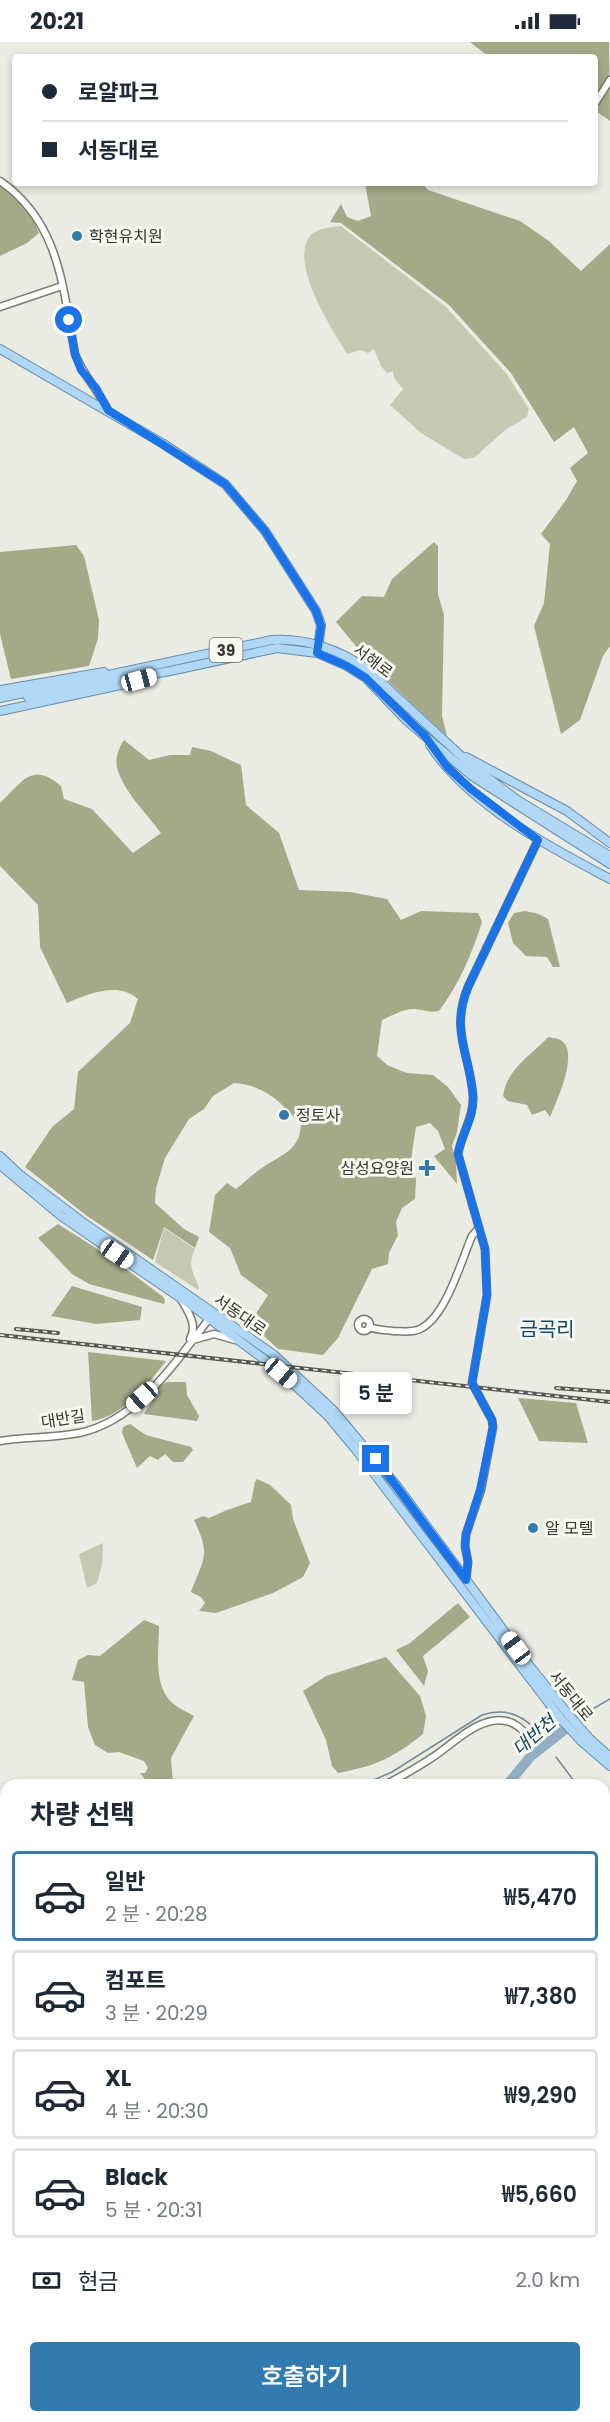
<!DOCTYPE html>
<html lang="ko">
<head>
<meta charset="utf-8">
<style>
  body { margin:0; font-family:Poppins,"Noto Sans KR",sans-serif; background:#f6f6f7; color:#1f2937; height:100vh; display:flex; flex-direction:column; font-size:22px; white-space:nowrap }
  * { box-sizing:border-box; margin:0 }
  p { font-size:20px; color:#747a83 }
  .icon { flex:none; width:33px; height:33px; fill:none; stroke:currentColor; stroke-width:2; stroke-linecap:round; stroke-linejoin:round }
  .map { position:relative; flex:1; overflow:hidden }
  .side { position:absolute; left:0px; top:1737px; width:610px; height:644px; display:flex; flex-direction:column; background:#fff; border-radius:18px 18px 0 0; box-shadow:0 3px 9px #0003 }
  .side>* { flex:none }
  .guide { position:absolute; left:12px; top:12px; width:586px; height:132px; border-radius:6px; box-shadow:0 3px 9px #0003; display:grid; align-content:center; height:132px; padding:0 30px; background:#fff }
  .end { position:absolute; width:27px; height:27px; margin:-14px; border:8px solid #1a73e8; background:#fff; box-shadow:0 0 0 3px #fff }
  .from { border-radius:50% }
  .bubble { position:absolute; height:42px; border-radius:6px; background:#fff; box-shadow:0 3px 9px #0003; font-size:20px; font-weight:600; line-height:42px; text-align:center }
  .car { position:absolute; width:18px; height:36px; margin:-18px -9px; border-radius:8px; box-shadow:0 0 4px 2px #0007; background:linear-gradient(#fff 24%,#345 0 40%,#fff 0 76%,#345 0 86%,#fff 0) }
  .guide b { display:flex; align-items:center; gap:21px; height:57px; font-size:22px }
  .guide b+b { border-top:2px solid #e0e1e3 }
  .guide i { width:15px; height:15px; background:#1f2937 }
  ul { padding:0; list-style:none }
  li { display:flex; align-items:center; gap:18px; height:90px; margin:0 12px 9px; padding:0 18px; border:3px solid #e0e1e3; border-radius:6px }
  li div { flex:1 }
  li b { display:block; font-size:22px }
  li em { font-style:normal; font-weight:600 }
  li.active { border-color:#317baf }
  li>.icon { width:54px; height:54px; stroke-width:1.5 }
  h2 { padding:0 30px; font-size:27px; line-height:72px }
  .pay { display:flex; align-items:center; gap:15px; height:66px; padding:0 30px; font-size:22px }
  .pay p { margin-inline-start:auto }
  .action { display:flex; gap:12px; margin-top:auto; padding:12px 30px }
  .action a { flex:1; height:69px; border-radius:6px; background:#317baf; color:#fff; font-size:24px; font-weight:600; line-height:69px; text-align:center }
  .status { display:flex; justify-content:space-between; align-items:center; height:42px; padding:0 30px; background:#fff; direction:ltr }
  .status svg { height:16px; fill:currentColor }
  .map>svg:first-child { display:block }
  .green { fill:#c6c9b2 }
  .forest { fill:#a5a988 }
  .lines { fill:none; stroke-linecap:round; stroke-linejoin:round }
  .stream { stroke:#758a98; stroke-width:1.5 }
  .river { stroke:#91aec4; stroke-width:10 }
  .minor-casing { stroke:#797b72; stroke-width:9 }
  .major-casing { stroke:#638dac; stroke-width:10 }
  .minor { stroke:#fff; stroke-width:6 }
  .major { stroke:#b0d7f5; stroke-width:8 }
  .rail-casing { stroke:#575753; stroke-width:4 }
  .rail { stroke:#f7f9ef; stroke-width:1.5; stroke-dasharray:4.5; stroke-linecap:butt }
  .route { stroke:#1a73e8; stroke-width:8 }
  .poi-dot { fill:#317baf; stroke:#f7f9ef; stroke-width:2 }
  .labels { text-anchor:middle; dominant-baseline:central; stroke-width:6; stroke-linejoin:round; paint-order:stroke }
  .shield { fill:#f7f9ef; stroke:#6f706b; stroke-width:1.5 }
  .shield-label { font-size:15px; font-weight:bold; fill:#353532 }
  .poi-label { font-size:16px; fill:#353532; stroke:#f7f9ef; text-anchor:start }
  .street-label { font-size:16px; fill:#353532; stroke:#f7f9ef }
  .water-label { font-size:18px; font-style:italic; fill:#104162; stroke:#f7f9ef }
  .quarter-label { font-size:20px; fill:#14496c; stroke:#f7f9ef }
</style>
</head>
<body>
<div class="status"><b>20:21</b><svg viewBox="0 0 49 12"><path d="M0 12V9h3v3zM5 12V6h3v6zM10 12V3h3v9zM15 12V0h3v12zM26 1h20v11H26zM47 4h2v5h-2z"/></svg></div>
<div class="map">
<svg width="610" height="2380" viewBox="0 0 610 2380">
  <rect width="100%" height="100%" fill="#eaebe2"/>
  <path class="green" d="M341 184 446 265 506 331 529 367 527 375 505 388 474 416 464 417 421 391 390 363 403 347 394 336 393 329 387 331 381 324 374 307 368 311 361 308 347 312C332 287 289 222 310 194 317 186 331 185 341 184Z
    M164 1186 195 1207C187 1222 193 1231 199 1245L198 1248 155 1220Z
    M103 1501 102 1523 97 1541 87 1546 79 1512Z"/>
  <path class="forest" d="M470 0H609L610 79 596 69V15H489Z
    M365 141H422L428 148 520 179 549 199 581 229 610 202V604L603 614 580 678 561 692 534 584 544 561 550 502 541 492 566 458 577 439 570 426 588 411 574 385 554 400 511 331 449 263 341 181 330 180 341 162 347 175 358 179 371 174Z
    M0 143 26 162 39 191 27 201 0 214Z
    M434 500 438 504V552L444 573 442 674 447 694 373 625 336 580 362 554 384 555 392 537Z
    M76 503 84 514 99 578 98 597 89 624 11 637 0 592V510Z
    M124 698 149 718 170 713H190L192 705 211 709 241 723 246 763 279 791 299 848 350 850 387 857 401 878 421 869 478 871 482 880C472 912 459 942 439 969 429 971 424 968 415 967 405 966 391 974 382 978L377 1014 387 1023 407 1031 433 1033 448 1045 461 1063 457 1090 452 1104 456 1120 457 1142 434 1114 445 1107 438 1089 430 1081 416 1085 411 1118 416 1138 415 1157 402 1166 396 1180 398 1193 389 1211 388 1222 372 1227 338 1296 323 1313 278 1307 250 1281 268 1253 241 1233 230 1206 209 1190 215 1153 227 1141 236 1147C245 1140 253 1132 262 1126 281 1112 299 1110 301 1083 282 1061 265 1043 234 1041L213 1054 204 1067 189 1077 165 1116 156 1146 155 1161 184 1187 199 1195 195 1206 164 1185 153 1218 87 1174 25 1125 52 1085 74 1067 78 1030 130 981 138 957C118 939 88 952 67 961L40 905 38 863 0 824V761C23 740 31 719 61 744L64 757 92 767 133 811 161 791C147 772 126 752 118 729 114 719 118 707 124 698Z
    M525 869 539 872 548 877 560 925H553L547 915 526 914 513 901 508 881 514 871Z
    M548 995C553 996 558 996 562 999 579 1012 556 1060 550 1075L545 1068 532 1073 527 1063 508 1059 503 1054C507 1026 531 1014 548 995Z
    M58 1182 110 1215 162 1254 165 1258 164 1262 89 1242 72 1232 38 1196Z
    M72 1244 142 1265 140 1278 96 1282 51 1274Z
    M88 1310 166 1319C148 1342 124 1374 92 1379Z
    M167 1340H186L187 1353 199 1374 197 1379 144 1372 161 1343Z
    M518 1356 576 1361 588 1401 539 1399Z
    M130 1382 146 1393 191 1405 193 1408 183 1420H173L165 1412 158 1418 150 1414 137 1426 122 1391 123 1385Z
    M257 1437 270 1443 291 1463 293 1477 310 1521 303 1535 273 1551 216 1571 199 1569 205 1561 201 1555 191 1550C204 1515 211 1514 194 1478L203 1474 209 1476 227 1468 251 1460 255 1440Z
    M458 1561 470 1575 423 1614 428 1629 424 1644 396 1608 410 1601Z
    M144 1578 159 1584C159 1605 154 1636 167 1655 172 1663 185 1669 194 1674L171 1716 173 1741 150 1743 140 1731H145L148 1726 144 1719 119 1710 108 1711 95 1703 88 1685 84 1640 72 1638 78 1618 88 1613 100 1614Z
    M386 1615 420 1654 426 1674 423 1692C393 1716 376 1724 338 1731L332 1724 326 1698 303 1649 326 1634Z"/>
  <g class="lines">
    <path class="stream" d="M586 1671 610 1657
      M556 1715 577 1743
      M362 1743 392 1730 482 1673C503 1666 520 1671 535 1687
      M0 1898 6 1892
      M83 2380V2374"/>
    <path class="river" d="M507 1743 531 1714 586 1671
      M0 2130 6 2127"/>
    <defs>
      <path id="minor" d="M596 60 610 38
        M0 139C60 180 63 247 75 312 83 333 98 348 108 368
        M0 265 62 244
        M181 1257C188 1270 198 1282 190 1297
        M358 1283a6 6 0 1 1 12 0a6 6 0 1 1-12 0Z
        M369 1285C377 1288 385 1288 393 1289 402 1289 412 1291 420 1287 446 1275 461 1219 472 1194L478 1187
        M193 1298 214 1292 235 1298
        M0 1399C26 1395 53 1396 79 1391 138 1379 177 1318 212 1273
        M466 1538 468 1520 465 1504 466 1492 481 1448 493 1385 492 1378 472 1341 487 1253 485 1207 458 1112C461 1093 474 1075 473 1054 470 1012 450 989 468 945L538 798
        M385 1743C402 1734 418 1725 433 1715 453 1702 480 1673 506 1679 517 1681 524 1690 532 1697L561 1677"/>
      <path id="major" d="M0 307 162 401 225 442 265 489 316 569 321 583 318 606
        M0 648 104 630
        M28 655 170 629 277 606 317 611 347 624 366 636 407 679 472 734 610 822
        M0 656 272 598C307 596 338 607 367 627L473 725 519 759 610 814
        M0 669 125 642
        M430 703C468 762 549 805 610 837
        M466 715 567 769 610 801
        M0 1114 19 1132 84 1181 273 1312 334 1369 397 1444 529 1623 568 1672 590 1697 610 1715
        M0 1123 61 1174 195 1266 276 1326 327 1373 357 1409 561 1677 581 1699 610 1724"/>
    </defs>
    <use href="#minor" class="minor-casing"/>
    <use href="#major" class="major-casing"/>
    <use href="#minor" class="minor"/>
    <use href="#major" class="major"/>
    <defs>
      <path id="rail" d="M16 1287 58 1291
        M0 1293 610 1360
        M556 1346 610 1350"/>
    </defs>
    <use href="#rail" class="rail-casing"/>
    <use href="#rail" class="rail"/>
  </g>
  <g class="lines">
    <path class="route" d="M69 278 75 312 81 328 96 346 108 368 225 442 265 489 316 569 321 584 317 611 347 624 366 636 425 694 448 726 471 747 538 798 468 945C450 990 470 1012 473 1054 475 1075 461 1093 458 1112L485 1207 487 1253 472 1341 492 1378 493 1385 480 1448 466 1492 465 1504 468 1520 466 1538 376 1417"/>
  </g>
  <g class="poi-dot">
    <circle cx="77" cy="194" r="6"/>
    <circle cx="284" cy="1073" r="6"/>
    <path d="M424 1117h6v6h6v6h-6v6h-6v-6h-6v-6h6z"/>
    <circle cx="533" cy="1486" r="6"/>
  </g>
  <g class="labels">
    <rect class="shield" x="209.5" y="596" width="33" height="24" rx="4.5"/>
    <g class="shield-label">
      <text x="226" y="608">39</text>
    </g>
    <g class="poi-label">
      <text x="89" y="194">학현유치원</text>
      <text x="296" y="1073">정토사</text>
      <text x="414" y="1126" text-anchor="end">삼성요양원</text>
      <text x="545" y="1486">알 모텔</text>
    </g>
    <g class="street-label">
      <text transform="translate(373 619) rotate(37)">서해로</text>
      <text transform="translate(240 1273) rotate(35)">서동대로</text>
      <text transform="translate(63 1377) rotate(-9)">대반길</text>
      <text transform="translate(571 1654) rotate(51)">서동대로</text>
    </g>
    <g class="water-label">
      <text transform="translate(534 1693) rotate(-41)">대반천</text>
    </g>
    <g class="quarter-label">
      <text x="547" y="1287">금곡리</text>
    </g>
  </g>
</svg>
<i class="end from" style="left:69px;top:278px"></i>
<i class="end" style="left:376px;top:1417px"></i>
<div class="bubble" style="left:340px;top:1330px;width:72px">5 분</div>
<i class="car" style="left:139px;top:638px;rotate:75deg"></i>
<i class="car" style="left:117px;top:1212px;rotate:125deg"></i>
<i class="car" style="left:281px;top:1331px;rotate:130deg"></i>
<i class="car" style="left:142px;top:1355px;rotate:228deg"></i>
<i class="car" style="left:516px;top:1606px;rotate:323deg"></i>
<div class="guide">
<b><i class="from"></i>로얄파크</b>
<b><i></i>서동대로</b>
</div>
<section class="side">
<h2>차량 선택</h2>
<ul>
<li class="active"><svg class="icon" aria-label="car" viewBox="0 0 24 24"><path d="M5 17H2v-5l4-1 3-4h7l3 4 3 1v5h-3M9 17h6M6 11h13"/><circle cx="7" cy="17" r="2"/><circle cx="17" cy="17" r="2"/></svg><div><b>일반</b><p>2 분 · 20:28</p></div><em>₩5,470</em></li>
<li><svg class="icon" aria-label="car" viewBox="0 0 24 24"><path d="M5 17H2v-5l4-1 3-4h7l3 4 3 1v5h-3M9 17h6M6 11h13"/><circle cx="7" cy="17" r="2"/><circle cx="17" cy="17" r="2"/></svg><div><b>컴포트</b><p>3 분 · 20:29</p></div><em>₩7,380</em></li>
<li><svg class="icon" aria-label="car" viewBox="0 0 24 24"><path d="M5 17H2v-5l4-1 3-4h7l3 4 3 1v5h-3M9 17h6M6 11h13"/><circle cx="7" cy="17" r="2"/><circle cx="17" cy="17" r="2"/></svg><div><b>XL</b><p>4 분 · 20:30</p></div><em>₩9,290</em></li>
<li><svg class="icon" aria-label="car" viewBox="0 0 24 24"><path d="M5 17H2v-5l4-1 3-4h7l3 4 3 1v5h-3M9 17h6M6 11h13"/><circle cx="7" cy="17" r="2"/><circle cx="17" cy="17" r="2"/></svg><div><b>Black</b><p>5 분 · 20:31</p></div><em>₩5,660</em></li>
</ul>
<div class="pay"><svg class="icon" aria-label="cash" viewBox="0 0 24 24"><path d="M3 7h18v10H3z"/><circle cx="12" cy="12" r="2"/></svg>현금<p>2.0 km</p></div>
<div class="action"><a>호출하기</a></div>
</section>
</div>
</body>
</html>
